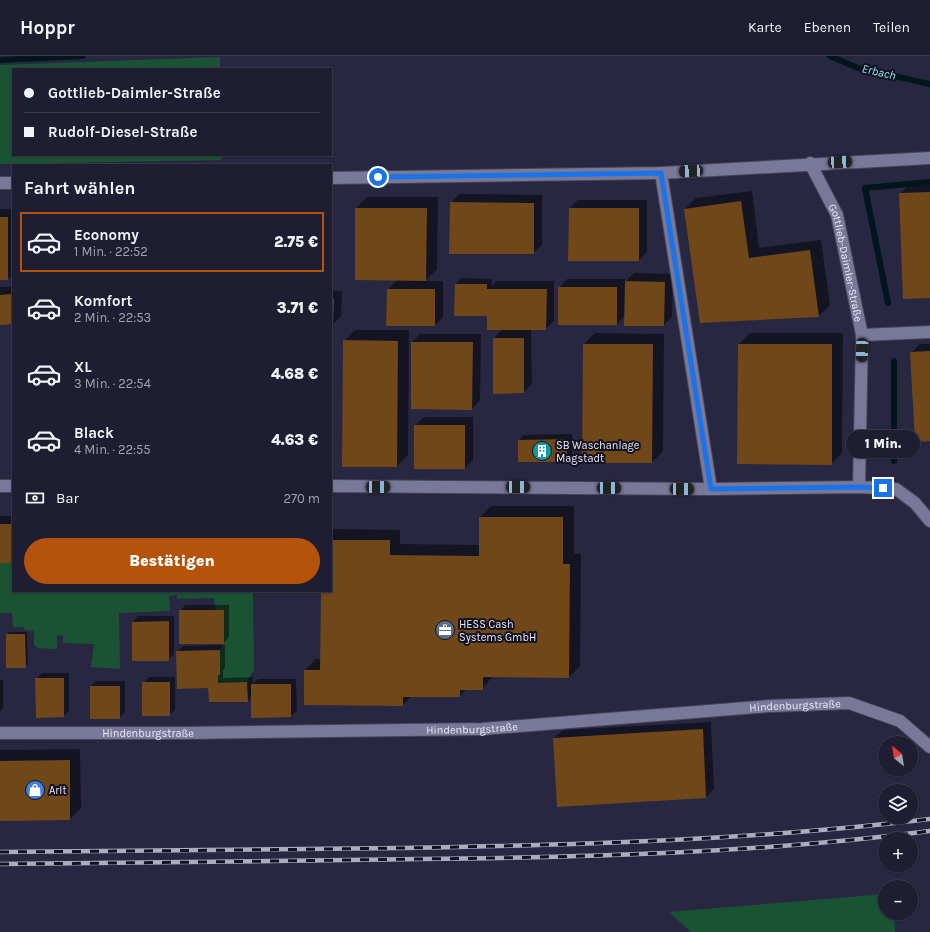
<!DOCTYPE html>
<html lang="de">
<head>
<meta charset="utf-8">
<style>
  body { margin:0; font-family:Karla,sans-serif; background:#2b2a3e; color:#f1f3f6; height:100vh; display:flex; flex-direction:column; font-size:15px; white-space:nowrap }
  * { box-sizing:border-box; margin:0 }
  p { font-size:13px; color:#a1a2ac }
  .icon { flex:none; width:22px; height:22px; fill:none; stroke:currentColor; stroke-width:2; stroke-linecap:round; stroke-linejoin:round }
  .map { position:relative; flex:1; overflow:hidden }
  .panel { position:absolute; left:12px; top:108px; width:320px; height:428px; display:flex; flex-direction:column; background:#1e1d32; border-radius:0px; box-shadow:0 1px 3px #0004,0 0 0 1px #3c3b4d }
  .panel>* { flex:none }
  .top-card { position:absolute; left:12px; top:12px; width:320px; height:88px; border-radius:0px; box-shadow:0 1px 3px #0004,0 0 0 1px #3c3b4d; display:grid; align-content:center; height:88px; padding:0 12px; background:#1e1d32 }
  .needle { width:26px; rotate:330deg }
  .controls { position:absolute; left:878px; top:680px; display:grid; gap:8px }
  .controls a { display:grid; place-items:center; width:40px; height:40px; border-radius:50%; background:#1e1d32; box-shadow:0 1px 3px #0004,0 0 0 1px #3c3b4d; font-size:20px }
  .end { position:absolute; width:18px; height:18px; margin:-9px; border:5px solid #1a73e8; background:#fff; box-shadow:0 0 0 2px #fff }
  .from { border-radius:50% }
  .bubble { position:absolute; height:28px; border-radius:14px; background:#1e1d32; box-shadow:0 1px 3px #0004,0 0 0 1px #3c3b4d; font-size:13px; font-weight:800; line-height:28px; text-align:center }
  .car { position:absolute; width:12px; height:24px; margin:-12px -6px; border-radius:5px; box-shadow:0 0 3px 1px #0007; background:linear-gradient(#222 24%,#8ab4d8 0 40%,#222 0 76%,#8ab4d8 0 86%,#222 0) }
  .top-card b { display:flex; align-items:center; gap:14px; height:38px; font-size:15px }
  .top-card b+b { border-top:1px solid #3c3b4d }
  .top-card i { width:10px; height:10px; background:#f1f3f6 }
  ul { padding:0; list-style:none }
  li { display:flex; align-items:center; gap:12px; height:60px; margin:0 8px 6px; padding:0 4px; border:2px solid transparent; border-radius:0px }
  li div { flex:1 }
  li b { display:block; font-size:15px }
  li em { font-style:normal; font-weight:800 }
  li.current { border-color:#b45309 }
  li>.icon { width:36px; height:36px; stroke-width:1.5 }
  h2 { padding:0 12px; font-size:18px; line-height:48px }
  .pay { display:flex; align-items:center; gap:10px; height:44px; padding:0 12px; font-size:15px }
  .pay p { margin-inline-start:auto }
  .primary-button { display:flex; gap:8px; margin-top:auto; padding:8px 12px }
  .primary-button a { flex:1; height:46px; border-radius:24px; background:#b45309; color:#fff; font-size:16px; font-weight:800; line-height:46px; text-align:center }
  header { display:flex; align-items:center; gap:24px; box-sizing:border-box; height:56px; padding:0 20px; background:#1e1d32; border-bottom:1px solid #3c3b4d }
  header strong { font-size:19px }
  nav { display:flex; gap:22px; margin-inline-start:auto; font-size:14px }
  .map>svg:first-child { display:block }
  .green { fill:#1a5333 }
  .shadow { fill:#0007 }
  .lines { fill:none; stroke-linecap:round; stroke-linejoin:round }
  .stream { stroke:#00161b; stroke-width:6 }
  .building { fill:#6f4719 }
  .minor-casing { stroke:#45445a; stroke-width:14 }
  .minor { stroke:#787898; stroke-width:12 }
  .rail-casing { stroke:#acacc1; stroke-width:4.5 }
  .rail { stroke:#12111d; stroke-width:3; stroke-dasharray:9; stroke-linecap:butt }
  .route { stroke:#1a73e8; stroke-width:5 }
  .labels { text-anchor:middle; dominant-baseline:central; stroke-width:4; stroke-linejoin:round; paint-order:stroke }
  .street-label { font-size:11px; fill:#eaeafc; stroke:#12111d }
  .poi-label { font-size:11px; fill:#eaeafc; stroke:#12111d; text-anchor:start }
  .water-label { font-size:12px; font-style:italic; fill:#8ce4f8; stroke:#12111d }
</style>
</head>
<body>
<header>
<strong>Hoppr</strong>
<nav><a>Karte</a><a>Ebenen</a><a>Teilen</a></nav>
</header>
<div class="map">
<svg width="930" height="876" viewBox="0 0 930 876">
  <rect width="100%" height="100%" fill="#282742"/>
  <path class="green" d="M220 1V13H13V99H222V104L0 108V9Z
    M0 505H13V535H253L254 614 247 626 218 627V619L220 618V594L224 588V554H215L214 542 177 543V539L169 540 170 555 119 557 120 613 91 611 94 588 63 587V580L57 579V593L38 592 34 589V575L25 574 24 571H13L12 557H0Z
    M885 838V857H894L895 876H691L669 856Z"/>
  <path class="shadow" d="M930 126V241L900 138 911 127Z
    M752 135 759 192 821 184 830 249 819 260 685 153 696 142Z
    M459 138 542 139V189L533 197 451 147Z
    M367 141H438L437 213 425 225H443V261L435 269 388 233 397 224 356 152Z
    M578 144H647V196L639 204 570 152Z
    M0 153H13V218L8 223H0Z
    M634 217 673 218 672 261 664 269 625 260 617 268 559 232 567 223H625V226Z
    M461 222 492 223V230L496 225H554V265L546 273H531L532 328 524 336 494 282 502 273 488 258 455 259 456 228Z
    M0 231H13L12 267 0 268Z
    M331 235H342L341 260 333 268H331Z
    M355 274H409L408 399 397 410 344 285Z
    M595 277 664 278 663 395 652 406 584 288Z
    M750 277H843L842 397 831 408 739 288Z
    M420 278H481L480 344 472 353 412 352V286Z
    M920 288H930V384L911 297Z
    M424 361H473V404L465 412 415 369Z
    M572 378V399L567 405 519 384 524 379Z
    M491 450H574V498H581L580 610 569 621 493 620 482 633H467L460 640H412L403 649 305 648V614L316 603H321L322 535H331V473L400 474V488L480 489V461Z
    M0 460H13V504L11 506 0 505Z
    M185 549H229V581L224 587 180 555Z
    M138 560H174V598L168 604H133V566Z
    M9 576H27L28 608 25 611 7 579Z
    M225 589V612L223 615V622L253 621V628L258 623H296L297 655 291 660 252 661V640L248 645 209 631 177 596 183 590Z
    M42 617H69V655L64 660 36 623Z
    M149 621H175V653L170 659 143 627Z
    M0 624H3V652L0 655Z
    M96 625H125V656L119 662 91 630Z
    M711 666 714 733 706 741 554 682 563 674Z
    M80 693 81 752 70 763 0 764V694Z"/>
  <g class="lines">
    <path class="stream" d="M830 0 858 12 930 28
      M0 4 83 0
      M888 247 865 132 930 126
      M894 305V405"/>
  </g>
  <path class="building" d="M930 136V242L903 243 899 137Z
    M741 145 749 202 810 194 819 261 700 267 684 153Z
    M450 146 534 147V198H449Z
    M355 152H427L426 225 355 224Z
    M569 152H639V205H568Z
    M0 161H8V224H0Z
    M625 225 665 226 664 270H624Z
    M455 228H487V233H547L546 274H487V260H454Z
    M558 231H617V269H558Z
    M387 233H435V270H386Z
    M11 238 13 268 0 269V239Z
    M331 243H334L333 269H331Z
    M493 282H524V337L493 338Z
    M343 284 398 285 397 411H342Z
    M411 286H473L472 354 411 353Z
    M583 288H653L652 407H582Z
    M738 288H832V409L737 408Z
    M930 295V385L915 386 910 296Z
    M414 369H465V413H414Z
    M567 383V406H518V384Z
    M479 461H563V508H570L569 622 483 621V634H460V641H403V650L304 649V614H320L321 535H331V484H390V499L479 500Z
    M0 468H11V507H0Z
    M179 554H224V588H179Z
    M169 565V605H132V566Z
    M6 578H25L26 612H6Z
    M220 594V619H218V627L247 626 248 646H209L208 632 177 633 176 595Z
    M35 622H64V661L36 662Z
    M142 626H170V660H142Z
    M251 628H291V661L251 662Z
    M90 630H120V663H90Z
    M703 673 706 742 557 751 553 682Z
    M70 704V764L0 765V705Z"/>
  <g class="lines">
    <defs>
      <g id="minor">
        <path id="s1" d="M810 107 837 159 862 279 859 431"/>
        <path d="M661 117 711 433"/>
        <path d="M331 122 661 117 930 102"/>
        <path d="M0 127H13"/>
        <path d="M862 279 930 276"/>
        <path d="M0 430H13"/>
        <path d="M331 430 711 433 859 431 896 433 915 447 930 465"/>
        <path id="s2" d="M0 677H183L482 673 769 650 849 647 900 665 930 691"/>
      </g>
    </defs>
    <use href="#minor" class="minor-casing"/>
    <use href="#minor" class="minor"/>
    <defs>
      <path id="rail" d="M0 796C134 795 268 794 402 792 579 789 755 784 930 763
        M0 808C140 807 281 805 421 803 591 801 761 797 930 775"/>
    </defs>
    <use href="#rail" class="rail-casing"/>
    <use href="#rail" class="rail"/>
  </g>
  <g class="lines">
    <path class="route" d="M378 121 661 117 711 433 858 431 883 432"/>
  </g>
  <defs>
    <symbol id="building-disc" viewBox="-11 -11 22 22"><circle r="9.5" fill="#0f9aa8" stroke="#12111d"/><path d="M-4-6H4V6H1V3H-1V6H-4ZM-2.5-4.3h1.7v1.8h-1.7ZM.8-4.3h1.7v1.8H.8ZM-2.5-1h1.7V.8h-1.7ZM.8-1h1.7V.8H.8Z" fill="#fff"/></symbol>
    <symbol id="office-disc" viewBox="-11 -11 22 22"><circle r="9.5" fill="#5c6f8a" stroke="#12111d"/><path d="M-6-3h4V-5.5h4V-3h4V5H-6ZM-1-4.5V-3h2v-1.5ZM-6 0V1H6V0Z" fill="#fff"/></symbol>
    <symbol id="shop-disc" viewBox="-11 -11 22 22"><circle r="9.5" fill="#3f7fe0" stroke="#12111d"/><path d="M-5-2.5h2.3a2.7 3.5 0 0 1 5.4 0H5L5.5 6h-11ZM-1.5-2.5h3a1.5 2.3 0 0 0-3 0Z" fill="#fff"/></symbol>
  </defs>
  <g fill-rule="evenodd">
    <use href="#building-disc" x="531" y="384" width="22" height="22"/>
    <use href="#office-disc" x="434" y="563" width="22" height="22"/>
    <use href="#shop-disc" x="24" y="723" width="22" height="22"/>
  </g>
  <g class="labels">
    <g class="street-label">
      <text stroke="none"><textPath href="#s1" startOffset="107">Gottlieb-Daimler-Straße</textPath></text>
      <text stroke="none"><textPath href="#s2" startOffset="796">Hindenburgstraße</textPath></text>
      <text stroke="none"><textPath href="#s2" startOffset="472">Hindenburgstraße</textPath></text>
      <text stroke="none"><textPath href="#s2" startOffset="148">Hindenburgstraße</textPath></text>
    </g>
    <g class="poi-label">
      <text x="556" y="389">SB Waschanlage<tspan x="556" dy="13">Magstadt</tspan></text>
      <text x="459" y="568">HESS Cash<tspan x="459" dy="13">Systems GmbH</tspan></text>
      <text x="49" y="734">Arlt</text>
    </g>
    <g class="water-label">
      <text transform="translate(879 16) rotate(13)">Erbach</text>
    </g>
  </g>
</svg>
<div class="controls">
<a><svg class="needle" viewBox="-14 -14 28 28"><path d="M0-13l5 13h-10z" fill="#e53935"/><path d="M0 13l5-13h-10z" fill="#a1a2ac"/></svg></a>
<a><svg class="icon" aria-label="layers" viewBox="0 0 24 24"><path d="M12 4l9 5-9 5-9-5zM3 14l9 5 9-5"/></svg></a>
<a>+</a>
<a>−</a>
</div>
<i class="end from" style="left:378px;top:121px"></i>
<i class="end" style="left:883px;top:432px"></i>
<div class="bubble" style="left:846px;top:374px;width:74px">1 Min.</div>
<i class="car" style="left:840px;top:106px;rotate:87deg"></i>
<i class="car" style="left:691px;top:115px;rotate:267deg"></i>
<i class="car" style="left:862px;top:294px;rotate:182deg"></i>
<i class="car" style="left:378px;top:431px;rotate:90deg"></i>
<i class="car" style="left:518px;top:431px;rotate:90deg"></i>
<i class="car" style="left:609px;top:432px;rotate:91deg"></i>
<i class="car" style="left:682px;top:433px;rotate:91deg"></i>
<div class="top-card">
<b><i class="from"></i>Gottlieb-Daimler-Straße</b>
<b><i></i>Rudolf-Diesel-Straße</b>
</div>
<section class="panel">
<h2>Fahrt wählen</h2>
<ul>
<li class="current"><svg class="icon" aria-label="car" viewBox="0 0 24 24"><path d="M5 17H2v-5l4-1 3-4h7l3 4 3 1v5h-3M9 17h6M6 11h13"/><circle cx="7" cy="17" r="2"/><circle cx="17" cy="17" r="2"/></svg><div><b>Economy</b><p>1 Min. · 22:52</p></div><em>2.75 €</em></li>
<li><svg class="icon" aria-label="car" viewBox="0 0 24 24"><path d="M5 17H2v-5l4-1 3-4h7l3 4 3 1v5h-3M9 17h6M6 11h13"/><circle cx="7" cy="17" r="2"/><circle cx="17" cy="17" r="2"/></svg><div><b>Komfort</b><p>2 Min. · 22:53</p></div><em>3.71 €</em></li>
<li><svg class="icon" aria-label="car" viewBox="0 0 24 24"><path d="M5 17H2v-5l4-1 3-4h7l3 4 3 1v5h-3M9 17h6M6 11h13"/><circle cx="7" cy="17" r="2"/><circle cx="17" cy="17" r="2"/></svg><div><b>XL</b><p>3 Min. · 22:54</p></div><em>4.68 €</em></li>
<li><svg class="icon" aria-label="car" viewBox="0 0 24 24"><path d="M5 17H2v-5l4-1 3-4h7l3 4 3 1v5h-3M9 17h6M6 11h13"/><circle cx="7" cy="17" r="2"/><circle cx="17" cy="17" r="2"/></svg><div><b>Black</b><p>4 Min. · 22:55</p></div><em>4.63 €</em></li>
</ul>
<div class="pay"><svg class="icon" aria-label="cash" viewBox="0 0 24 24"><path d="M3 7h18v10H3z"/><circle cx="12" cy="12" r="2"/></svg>Bar<p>270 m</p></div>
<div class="primary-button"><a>Bestätigen</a></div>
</section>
</div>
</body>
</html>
